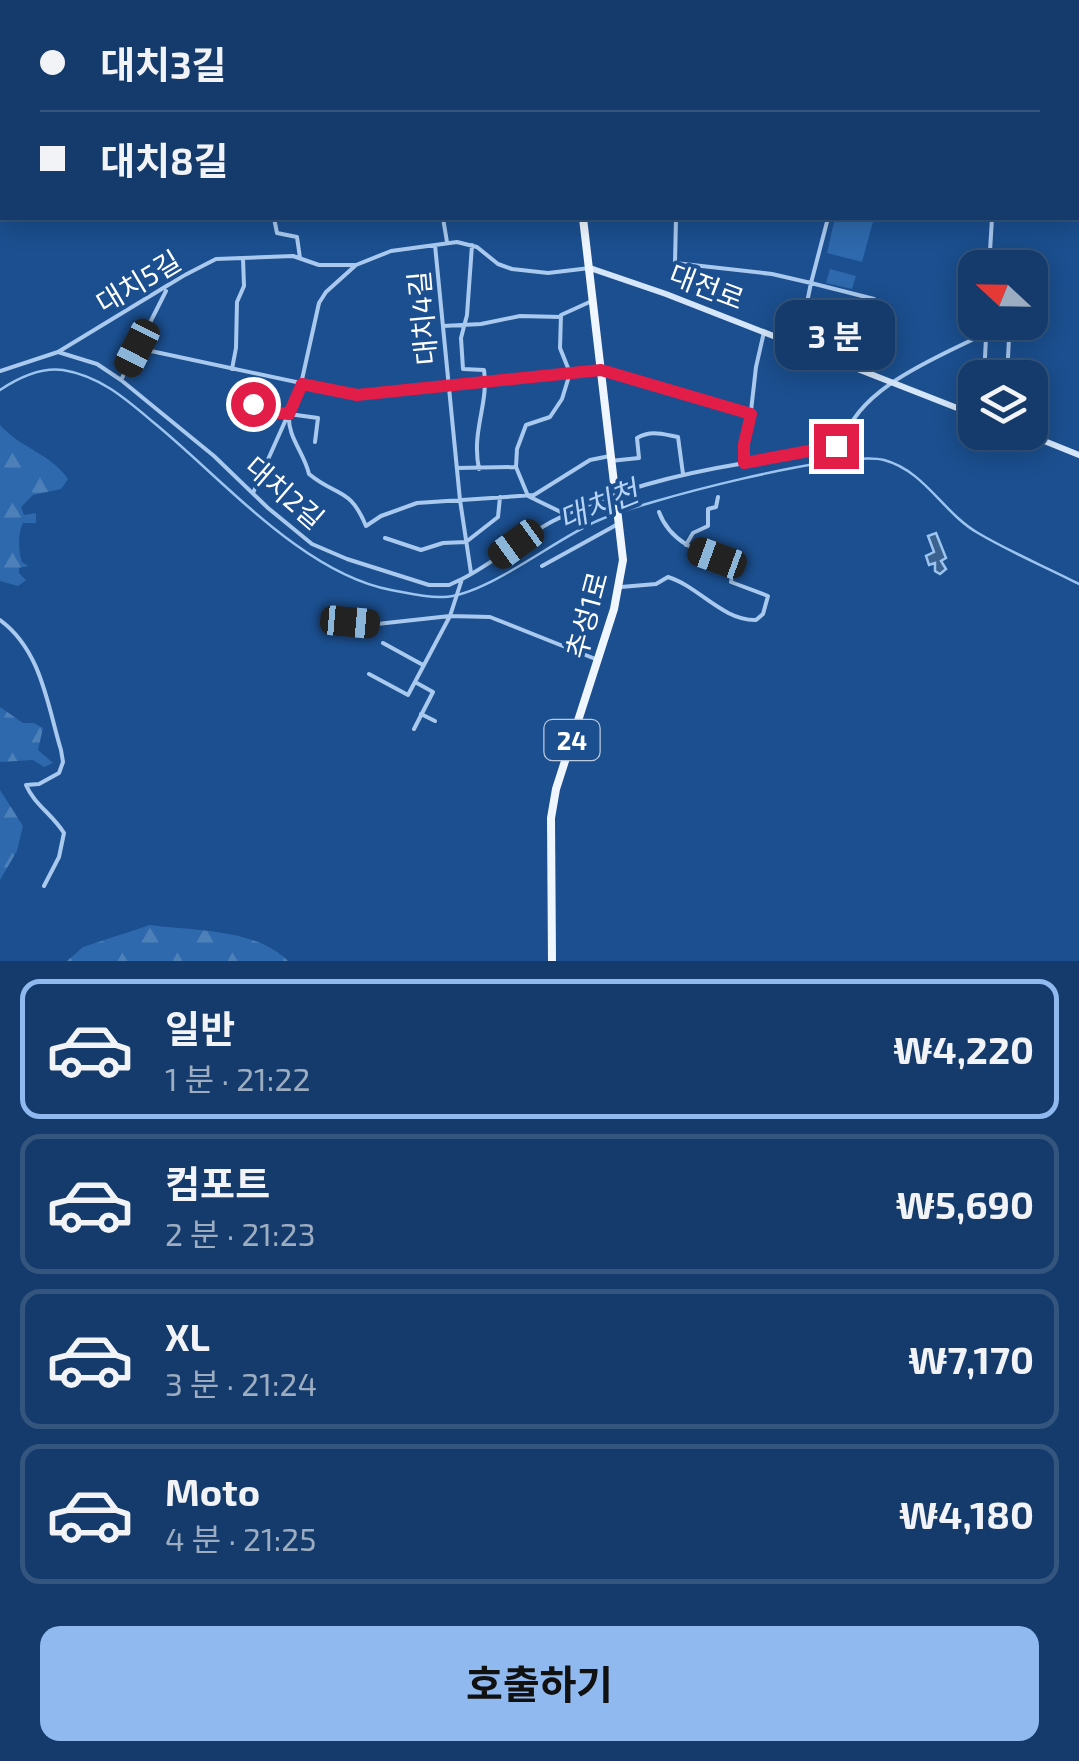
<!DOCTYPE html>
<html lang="ko">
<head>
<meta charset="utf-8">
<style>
  body { margin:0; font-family:"Exo 2","Noto Sans KR",sans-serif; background:#1d4271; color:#f1f3f6; height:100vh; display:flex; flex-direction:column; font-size:38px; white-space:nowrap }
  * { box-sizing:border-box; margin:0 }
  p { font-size:32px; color:#9dadc1 }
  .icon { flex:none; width:55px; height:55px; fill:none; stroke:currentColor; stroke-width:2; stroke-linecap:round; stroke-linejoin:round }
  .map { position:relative; height:961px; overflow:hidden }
  .drawer { display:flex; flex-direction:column; background:#143b6b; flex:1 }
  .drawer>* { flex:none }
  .top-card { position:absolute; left:0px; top:0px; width:1080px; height:220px; box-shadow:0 5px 25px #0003,0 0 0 2px #33557e; display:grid; align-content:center; height:220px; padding:0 40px; background:#143b6b }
  .needle { width:65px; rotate:292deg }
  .buttons { position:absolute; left:958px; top:250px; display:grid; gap:20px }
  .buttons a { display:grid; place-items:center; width:90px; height:90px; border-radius:20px; background:#143b6b; box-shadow:0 5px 25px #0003,0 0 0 2px #33557e; font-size:50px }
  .end { position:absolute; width:45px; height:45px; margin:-22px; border:12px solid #e11d48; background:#fff; box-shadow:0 0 0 5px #fff }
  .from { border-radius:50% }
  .bubble { position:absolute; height:70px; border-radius:20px; background:#143b6b; box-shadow:0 5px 25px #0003,0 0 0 2px #33557e; font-size:32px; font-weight:700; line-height:70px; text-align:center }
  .car { position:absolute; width:30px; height:60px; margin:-30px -15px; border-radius:12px; box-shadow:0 0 8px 2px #0007; background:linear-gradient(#222 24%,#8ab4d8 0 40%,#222 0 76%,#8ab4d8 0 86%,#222 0) }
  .top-card b { display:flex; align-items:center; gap:35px; height:95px; font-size:38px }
  .top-card b+b { border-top:2px solid #33557e }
  .top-card i { width:25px; height:25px; background:#f1f3f6 }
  ul { padding:18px 0 0; list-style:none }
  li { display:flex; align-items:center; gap:30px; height:140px; margin:0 20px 15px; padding:0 20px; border:5px solid #33557e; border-radius:20px }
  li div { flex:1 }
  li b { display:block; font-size:38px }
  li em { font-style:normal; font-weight:700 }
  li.active { border-color:#90b9f0 }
  li>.icon { width:90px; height:90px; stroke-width:1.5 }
  .button { display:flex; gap:20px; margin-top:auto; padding:20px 40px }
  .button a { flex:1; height:115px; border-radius:20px; background:#90b9f0; color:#111; font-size:40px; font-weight:700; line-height:115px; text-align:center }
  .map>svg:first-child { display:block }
  .grass { fill:#2e69ad }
  .forest { fill:url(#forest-firs) }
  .water { fill:#3c6290; stroke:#9cc4f0; stroke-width:2.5 }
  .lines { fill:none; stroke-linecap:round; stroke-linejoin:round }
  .stream { stroke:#9cc4f0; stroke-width:2.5 }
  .street { stroke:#a9c9ee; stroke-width:4 }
  .secondary { stroke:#d6e6fa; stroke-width:6 }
  .primary { stroke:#f0f6ff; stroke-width:8 }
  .route { stroke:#e11d48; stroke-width:12 }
  .labels { text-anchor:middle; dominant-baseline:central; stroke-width:8; stroke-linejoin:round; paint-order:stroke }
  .shield { fill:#1b4f8f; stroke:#bbcadd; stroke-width:2.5 }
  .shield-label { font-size:25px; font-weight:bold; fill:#fff }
  .street-label { font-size:28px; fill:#fff; stroke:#1b4f8f }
  .water-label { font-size:30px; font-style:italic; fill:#b5d3f5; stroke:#1b4f8f }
</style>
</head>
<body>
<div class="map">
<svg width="1079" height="961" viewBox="0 0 1079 961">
  <defs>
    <pattern id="forest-firs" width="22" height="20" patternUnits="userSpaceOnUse" patternTransform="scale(2.5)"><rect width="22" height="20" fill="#2e69ad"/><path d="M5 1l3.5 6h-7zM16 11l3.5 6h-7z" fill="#4d80b9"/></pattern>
  </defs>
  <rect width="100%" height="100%" fill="#1b4f8f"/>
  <path class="grass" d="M835 218H874L862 262 827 253Z
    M830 269 856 276 852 289 826 283Z"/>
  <path class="forest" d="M0 425C20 448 50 453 68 479L61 489 33 495 21 507 24 515 36 513V523H23C18 532 18 551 22 562L28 566 19 568V573L26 580 18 586 0 581Z
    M0 707 23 723H34L43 728 38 750 53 763 44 767 33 760 0 762Z
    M0 790 23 826 17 851 0 880Z
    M150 925C193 931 255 928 288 961H67L83 947Z"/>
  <path class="water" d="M936 533 946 558 941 561 946 569 940 574 935 571V563L929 565 926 556 934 552 928 536Z"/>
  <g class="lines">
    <path class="stream" d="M0 138 2 137
      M0 390C18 378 40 367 63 370 100 376 126 399 153 422 222 478 302 573 391 590 407 593 427 598 443 597 486 596 555 539 597 521 641 501 843 449 884 460 925 471 943 513 978 533 1010 552 1046 567 1079 584"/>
    <path class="street" d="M102 2 103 0
      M814 2 816 0
      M0 142 2 141
      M274 218 277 233 297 237 300 258
      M443 218 447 242
      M676 218 675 263 772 274 811 283 798 346
      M828 218 811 283 874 299
      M435 245 460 500 471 573
      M472 245 467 315 461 338 463 369 484 370C489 404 471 431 479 469
      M989 268 992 218
      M443 326 481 324 520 316 561 317
      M137 348 357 395 601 369 751 414 744 444 745 463 803 454 843 442C858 387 939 357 986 333L987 322
      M58 352 97 364 121 380 214 456 268 508 312 544 347 559 429 585H449L462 579C494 563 521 538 553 521 613 490 678 474 745 463
      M232 369 236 348 237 302 244 286 243 258
      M0 371 58 352 183 276 216 259 293 256 319 265H356L391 251 457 242 477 247 498 264 512 269 548 273 590 268
      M984 378 986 337 1009 338 1007 378
      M121 380 166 291
      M253 404 270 412 289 414C287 437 304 452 309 474 337 497 350 487 366 526L381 516 417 503 534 495 590 460 610 456
      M751 411 756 367 764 332
      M315 442 318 418 289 414 301 384 319 303 326 292 356 265
      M610 461 639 458 637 438C651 430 662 434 678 437L683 474
      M516 467 517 449 526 425 550 417 562 399 570 373 560 348 561 315 594 300
      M457 468 516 467 528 496 567 515
      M253 493 287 417
      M385 538 421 550 443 543 466 542 498 517 500 497
      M686 545 693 533 708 526V509L716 507 718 497
      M542 566 618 524
      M621 587 656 584 668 577C698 586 723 621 756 620L763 614 768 596 731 582 734 565C705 554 671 545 659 512
      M0 620C41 650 47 703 61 750L63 762 59 773 39 784 26 785C34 804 53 815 64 833L59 857 44 886
      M350 622 377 624 450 616 462 579
      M383 643 423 665
      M369 674 408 695 450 616 490 617 598 660
      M421 714 435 721
      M414 729 433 692 415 682"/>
    <path class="secondary" d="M91 2 96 0
      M0 45 2 44
      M590 268 666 294 975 415
      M1022 432 1079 455"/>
    <path class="primary" d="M552 0 553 2
      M877 0 880 2
      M887 0 889 2
      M1078 185 1079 186
      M1078 194 1079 196
      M552 961 551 818 556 789 614 609 623 560 583 218"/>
  </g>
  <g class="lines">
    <path class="route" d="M253 404 270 412 289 414 302 384 357 395 601 370 751 414 744 444V463L836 446"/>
  </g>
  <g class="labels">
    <rect class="shield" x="544.5" y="720" width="55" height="40" rx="8"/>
    <g class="shield-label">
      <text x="572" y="740">24</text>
    </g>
    <g class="street-label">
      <text transform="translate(138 281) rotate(-31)">대치5길</text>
      <text transform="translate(707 286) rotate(21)">대전로</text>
      <text transform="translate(422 318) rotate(-95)">대치4길</text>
      <text transform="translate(285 492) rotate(41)">대치2길</text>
      <text transform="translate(586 615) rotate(-75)">추성1로</text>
    </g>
    <g class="water-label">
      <text transform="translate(598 504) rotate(-22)">대치천</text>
    </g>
  </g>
</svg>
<div class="buttons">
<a><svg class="needle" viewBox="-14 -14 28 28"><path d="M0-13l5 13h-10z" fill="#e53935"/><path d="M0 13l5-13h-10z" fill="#9dadc1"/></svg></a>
<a><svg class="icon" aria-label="layers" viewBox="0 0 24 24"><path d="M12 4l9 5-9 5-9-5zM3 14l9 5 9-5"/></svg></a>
</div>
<i class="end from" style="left:253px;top:404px"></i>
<i class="end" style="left:836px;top:446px"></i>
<div class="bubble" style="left:775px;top:300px;width:120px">3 분</div>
<i class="car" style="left:137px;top:348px;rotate:207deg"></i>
<i class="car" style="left:516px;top:544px;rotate:234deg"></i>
<i class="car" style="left:717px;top:558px;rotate:290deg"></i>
<i class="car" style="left:350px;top:622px;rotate:95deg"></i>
<div class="top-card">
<b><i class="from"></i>대치3길</b>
<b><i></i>대치8길</b>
</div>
</div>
<section class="drawer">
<ul>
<li class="active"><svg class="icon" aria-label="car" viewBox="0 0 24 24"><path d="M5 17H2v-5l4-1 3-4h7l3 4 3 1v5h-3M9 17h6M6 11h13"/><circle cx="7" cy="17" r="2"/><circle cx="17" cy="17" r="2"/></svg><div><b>일반</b><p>1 분 · 21:22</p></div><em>₩4,220</em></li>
<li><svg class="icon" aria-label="car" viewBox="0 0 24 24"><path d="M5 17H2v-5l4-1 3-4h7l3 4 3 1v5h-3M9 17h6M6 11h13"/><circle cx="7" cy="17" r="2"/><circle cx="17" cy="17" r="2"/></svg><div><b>컴포트</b><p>2 분 · 21:23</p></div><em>₩5,690</em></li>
<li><svg class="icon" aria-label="car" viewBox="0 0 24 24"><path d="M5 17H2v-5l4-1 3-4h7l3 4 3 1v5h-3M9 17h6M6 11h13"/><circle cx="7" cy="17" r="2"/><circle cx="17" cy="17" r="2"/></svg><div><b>XL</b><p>3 분 · 21:24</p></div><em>₩7,170</em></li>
<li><svg class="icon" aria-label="car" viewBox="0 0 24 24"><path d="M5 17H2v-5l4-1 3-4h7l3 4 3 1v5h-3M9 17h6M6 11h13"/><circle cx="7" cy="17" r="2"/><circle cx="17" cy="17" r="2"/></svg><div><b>Moto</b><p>4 분 · 21:25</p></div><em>₩4,180</em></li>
</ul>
<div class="button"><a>호출하기</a></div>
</section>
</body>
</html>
